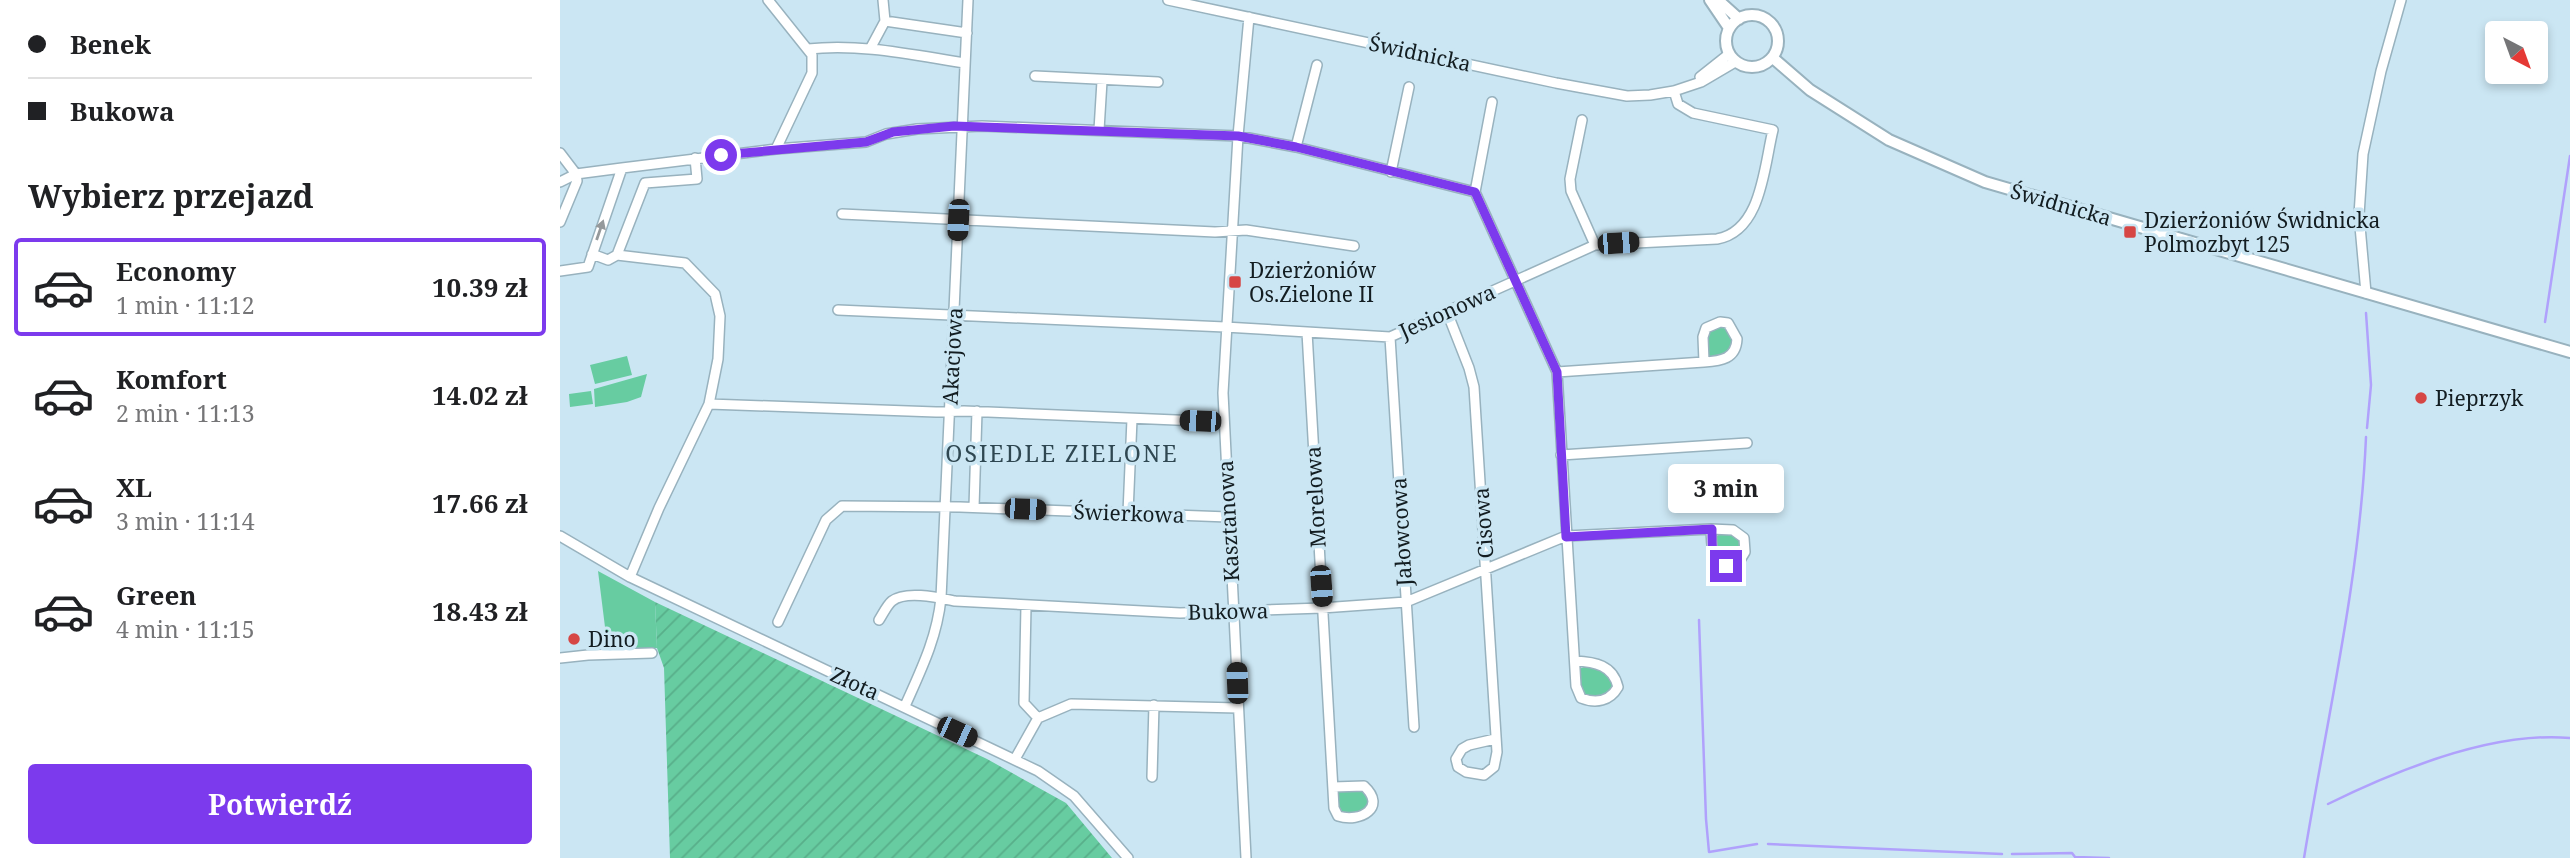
<!DOCTYPE html>
<html lang="pl">
<head>
<meta charset="utf-8">
<style>
  body { margin:0; font-family:"Noto Serif",serif; background:#f6f6f6; color:#202124; height:100vh; display:flex; flex-direction:column; font-size:26px; white-space:nowrap }
  * { box-sizing:border-box; margin:0 }
  p { font-size:23px; color:#757577 }
  .icon { flex:none; width:38px; height:38px; fill:none; stroke:currentColor; stroke-width:2; stroke-linecap:round; stroke-linejoin:round }
  .map { position:relative; flex:1; overflow:hidden }
  .details { display:flex; flex-direction:column; background:#fff; width:560px }
  .details>* { flex:none }
  .top-card { display:grid; align-content:center; height:154px; padding:0 28px; background:#fff }
  .needle { width:46px; rotate:139deg }
  .tools { position:absolute; left:1925px; top:21px; display:grid; gap:14px }
  .tools a { display:grid; place-items:center; width:63px; height:63px; border-radius:7px; background:#fff; box-shadow:0 4px 10px #0003; font-size:35px }
  .end { position:absolute; width:32px; height:32px; margin:-16px; border:9px solid #7c3aed; background:#fff; box-shadow:0 0 0 4px #fff }
  .from { border-radius:50% }
  .bubble { position:absolute; height:49px; border-radius:7px; background:#fff; box-shadow:0 4px 10px #0003; font-size:23px; font-weight:700; line-height:49px; text-align:center }
  .car { position:absolute; width:21px; height:42px; margin:-21px -10px; border-radius:9px; box-shadow:0 0 5px 2px #0007; background:linear-gradient(#222 24%,#8ab4d8 0 40%,#222 0 76%,#8ab4d8 0 86%,#222 0) }
  .top-card b { display:flex; align-items:center; gap:24px; height:66px; font-size:26px }
  .top-card b+b { border-top:2px solid #e0e0e0 }
  .top-card i { width:18px; height:18px; background:#202124 }
  ul { padding:0; list-style:none }
  li { display:flex; align-items:center; gap:21px; height:98px; margin:0 14px 10px; padding:0 14px; border:4px solid transparent; border-radius:7px }
  li div { flex:1 }
  li b { display:block; font-size:26px }
  li em { font-style:normal; font-weight:700 }
  li.selected { border-color:#7c3aed }
  li>.icon { width:63px; height:63px; stroke-width:1.5 }
  h2 { padding:0 28px; font-size:32px; line-height:84px }
  .button { display:flex; gap:14px; margin-top:auto; padding:14px 28px }
  .button a { flex:1; height:80px; border-radius:7px; background:#7c3aed; color:#fff; font-size:28px; font-weight:700; line-height:80px; text-align:center }
  main { display:flex; flex:1; min-height:0 }
  .map>svg:first-child { display:block }
  .green { fill:#67cca1 }
  .garden { fill:url(#garden-furrows) }
  .lines { fill:none; stroke-linecap:round; stroke-linejoin:round }
  .stream { stroke:#b0a1fc; stroke-width:2.5 }
  .minor-casing { stroke:#98b2be; stroke-width:12 }
  .major-casing { stroke:#98b2be; stroke-width:14 }
  .minor { stroke:#fff; stroke-width:9 }
  .major { stroke:#fff; stroke-width:10 }
  .oneway { fill:#95999b }
  .route { stroke:#7c3aed; stroke-width:9 }
  .poi-dot { fill:#d64644; stroke:#cbe6f3; stroke-width:2.5 }
  .labels { text-anchor:middle; dominant-baseline:central; stroke-width:7; stroke-linejoin:round; paint-order:stroke }
  .street-label { font-size:21px; fill:#131d21; stroke:#cbe6f3 }
  .poi-label { font-size:21px; fill:#131d21; stroke:#cbe6f3; text-anchor:start }
  .neighbourhood-label { font-size:23px; letter-spacing:2px; fill:#2f4751; stroke:#cbe6f3 }
</style>
</head>
<body>
<main>
<section class="details">
<div class="top-card">
<b><i class="from"></i>Benek</b>
<b><i></i>Bukowa</b>
</div>
<h2>Wybierz przejazd</h2>
<ul>
<li class="selected"><svg class="icon" aria-label="car" viewBox="0 0 24 24"><path d="M5 17H2v-5l4-1 3-4h7l3 4 3 1v5h-3M9 17h6M6 11h13"/><circle cx="7" cy="17" r="2"/><circle cx="17" cy="17" r="2"/></svg><div><b>Economy</b><p>1 min · 11:12</p></div><em>10.39 zł</em></li>
<li><svg class="icon" aria-label="car" viewBox="0 0 24 24"><path d="M5 17H2v-5l4-1 3-4h7l3 4 3 1v5h-3M9 17h6M6 11h13"/><circle cx="7" cy="17" r="2"/><circle cx="17" cy="17" r="2"/></svg><div><b>Komfort</b><p>2 min · 11:13</p></div><em>14.02 zł</em></li>
<li><svg class="icon" aria-label="car" viewBox="0 0 24 24"><path d="M5 17H2v-5l4-1 3-4h7l3 4 3 1v5h-3M9 17h6M6 11h13"/><circle cx="7" cy="17" r="2"/><circle cx="17" cy="17" r="2"/></svg><div><b>XL</b><p>3 min · 11:14</p></div><em>17.66 zł</em></li>
<li><svg class="icon" aria-label="car" viewBox="0 0 24 24"><path d="M5 17H2v-5l4-1 3-4h7l3 4 3 1v5h-3M9 17h6M6 11h13"/><circle cx="7" cy="17" r="2"/><circle cx="17" cy="17" r="2"/></svg><div><b>Green</b><p>4 min · 11:15</p></div><em>18.43 zł</em></li>
</ul>
<div class="button"><a>Potwierdź</a></div>
</section>
<div class="map">
<svg width="2010" height="858" viewBox="0 0 2010 858">
  <defs>
    <pattern id="garden-furrows" width="10" height="10" patternUnits="userSpaceOnUse" patternTransform="scale(1.75)"><rect width="10" height="10" fill="#67cca1"/><path d="M-1 1l2-2M0 10L10 0M9 11l2-2" fill="none" stroke="#58af8a"/></pattern>
  </defs>
  <rect width="100%" height="100%" fill="#cbe6f3"/>
  <path class="green" d="M1162 326 1170 334 1172 342 1166 354 1150 358 1147 353 1146 334Z
    M67 356 72 375 35 384 30 365Z
    M87 374 81 397 67 402 35 407 34 389Z
    M31 391 33 404 10 407 9 394Z
    M1162 532 1178 537 1183 549 1176 561 1168 562 1158 554 1156 537Z
    M38 571 95 602 97 648 48 651Z
    M1029 665 1048 673 1053 683C1049 697 1030 702 1021 691L1019 669Z
    M780 790H803L809 800 808 807C799 814 787 818 778 809L776 796Z"/>
  <path class="garden" d="M95 602 427 759 506 803 552 858H110L104 668 97 648Z"/>
  <g class="lines">
    <path class="stream" d="M1806 313 1811 385 1807 428
      M1985 322 2010 156
      M1139 620 1146 819 1149 852 1197 844
      M1768 804C1837 770 1932 731 2010 738
      M1208 844 1442 854
      M1452 854 1512 853 1515 857 1549 858
      M1744 858C1767 718 1800 579 1806 437"/>
    <defs>
      <path id="minor" d="M208 0 252 55V73L216 149
        M323 0 325 21 407 33
        M608 0 996 83 1067 96 1090 95 1114 91 1141 82 1175 62
        M248 49C300 43 353 55 405 63
        M310 49 325 21
        M475 76 598 82
        M1140 77 1169 54
        M1022 120 1010 179 1011 191 1035 245
        M539 130 542 81
        M736 147 757 65
        M0 153 16 174 17 181 0 222
        M831 172 849 87
        M0 182 16 174 62 168 216 149 306 142 326 134 357 129 422 126 678 136 736 147 915 192
        M915 192 997 372 1016 686 1021 698C1036 704 1050 701 1058 687 1053 665 1035 662 1015 661
        M915 192 932 102
        M282 214 655 232 686 230 794 246
        M32 254 48 260 57 255 125 263 155 294 160 316 158 359 149 404 99 508 70 577
        M57 255 85 183 137 179 135 158
        M0 271 28 267 62 168
        M1806 293 1799 215 1803 154 1821 71 1841 0
        M278 310 665 327 830 337 1035 245 1157 239C1202 231 1204 166 1213 130L1133 113 1118 104 1114 91
        M887 312 909 368 914 387 937 752 934 767 924 775 906 772 898 767 896 759 902 749 909 745 935 739
        M747 332 774 808 778 816C801 823 827 807 804 786L773 787
        M830 337 854 727
        M997 372 1144 362C1161 361 1176 359 1177 339L1168 323 1160 322 1146 328 1143 337 1144 362
        M149 404 376 412 404 411 663 422
        M1001 455 1187 443
        M414 507 417 411
        M568 513 572 419
        M0 536 70 577 478 771 514 796 568 858
        M466 606 464 703 478 718
        M319 620C323 614 327 605 332 601 346 590 380 598 395 601L620 613 762 608 846 602 1006 536 1151 529C1152 545 1150 558 1166 566L1177 565 1185 552 1184 538 1173 530 1151 529
        M218 622 266 520 282 506 400 507 668 517
        M0 658 28 655 92 653
        M345 706C361 670 377 638 381 598L408 0
        M455 759 478 718 511 704 678 708
        M592 777 594 705
        M686 858 663 393 678 136 689 17"/>
      <path id="major" d="M1150 0 1169 28
        M1158 0 1179 19
        M1166 41a26 26 0 1 1 52 0a26 26 0 1 1-52 0Z
        M1213 58 1250 90 1329 140 1425 182 2010 352"/>
    </defs>
    <use href="#minor" class="minor-casing"/>
    <use href="#major" class="major-casing"/>
    <use href="#minor" class="minor"/>
    <use href="#major" class="major"/>
  </g>
  <defs><path id="oneway-solid" d="M-6-.8H1V-3.2L6.5 0L1 3.2V.8H-6Z" transform="scale(1.75)"/></defs>
  <use class="oneway" href="#oneway-solid" transform="translate(40 230) rotate(-71)"/>
  <g class="lines">
    <path class="route" d="M161 155 306 142 333 132 394 126 678 136 736 147 915 192 997 372 1006 537 1152 529C1152 545 1150 558 1166 566"/>
  </g>
  <g class="poi-dot">
    <rect x="1563" y="225" width="14" height="14" rx="3.5"/>
    <rect x="668" y="275" width="14" height="14" rx="3.5"/>
    <circle cx="1861" cy="398" r="7"/>
    <circle cx="14" cy="639" r="7"/>
  </g>
  <g class="labels">
    <g class="street-label">
      <text transform="translate(860 53) rotate(12)">Świdnicka</text>
      <text transform="translate(1501 204) rotate(16)">Świdnicka</text>
      <text transform="translate(887 311) rotate(-24)">Jesionowa</text>
      <text transform="translate(392 356) rotate(-87)">Akacjowa</text>
      <text transform="translate(755 497) rotate(-93)">Morelowa</text>
      <text transform="translate(569 513) rotate(2)">Świerkowa</text>
      <text transform="translate(668 521) rotate(-93)">Kasztanowa</text>
      <text transform="translate(923 523) rotate(-94)">Cisowa</text>
      <text transform="translate(841 532) rotate(-93)">Jałowcowa</text>
      <text transform="translate(668 611) rotate(-1)">Bukowa</text>
      <text transform="translate(295 683) rotate(24)">Złota</text>
    </g>
    <g class="poi-label">
      <text x="1584" y="220">Dzierżoniów Świdnicka<tspan x="1584" dy="24">Polmozbyt 125</tspan></text>
      <text x="689" y="270">Dzierżoniów<tspan x="689" dy="24">Os.Zielone II</tspan></text>
      <text x="1875" y="398">Pieprzyk</text>
      <text x="28" y="639">Dino</text>
    </g>
    <g class="neighbourhood-label">
      <text x="502" y="453">OSIEDLE ZIELONE</text>
    </g>
  </g>
</svg>
<div class="tools">
<a><svg class="needle" viewBox="-14 -14 28 28"><path d="M0-13l5 13h-10z" fill="#e53935"/><path d="M0 13l5-13h-10z" fill="#757577"/></svg></a>
</div>
<i class="end from" style="left:161px;top:155px"></i>
<i class="end" style="left:1166px;top:566px"></i>
<div class="bubble" style="left:1108px;top:464px;width:116px">3 min</div>
<i class="car" style="left:398px;top:220px;rotate:183deg"></i>
<i class="car" style="left:1058px;top:243px;rotate:86deg"></i>
<i class="car" style="left:640px;top:421px;rotate:272deg"></i>
<i class="car" style="left:465px;top:509px;rotate:92deg"></i>
<i class="car" style="left:761px;top:586px;rotate:176deg"></i>
<i class="car" style="left:677px;top:683px;rotate:358deg"></i>
<i class="car" style="left:397px;top:732px;rotate:115deg"></i>
</div>
</main>
</body>
</html>
